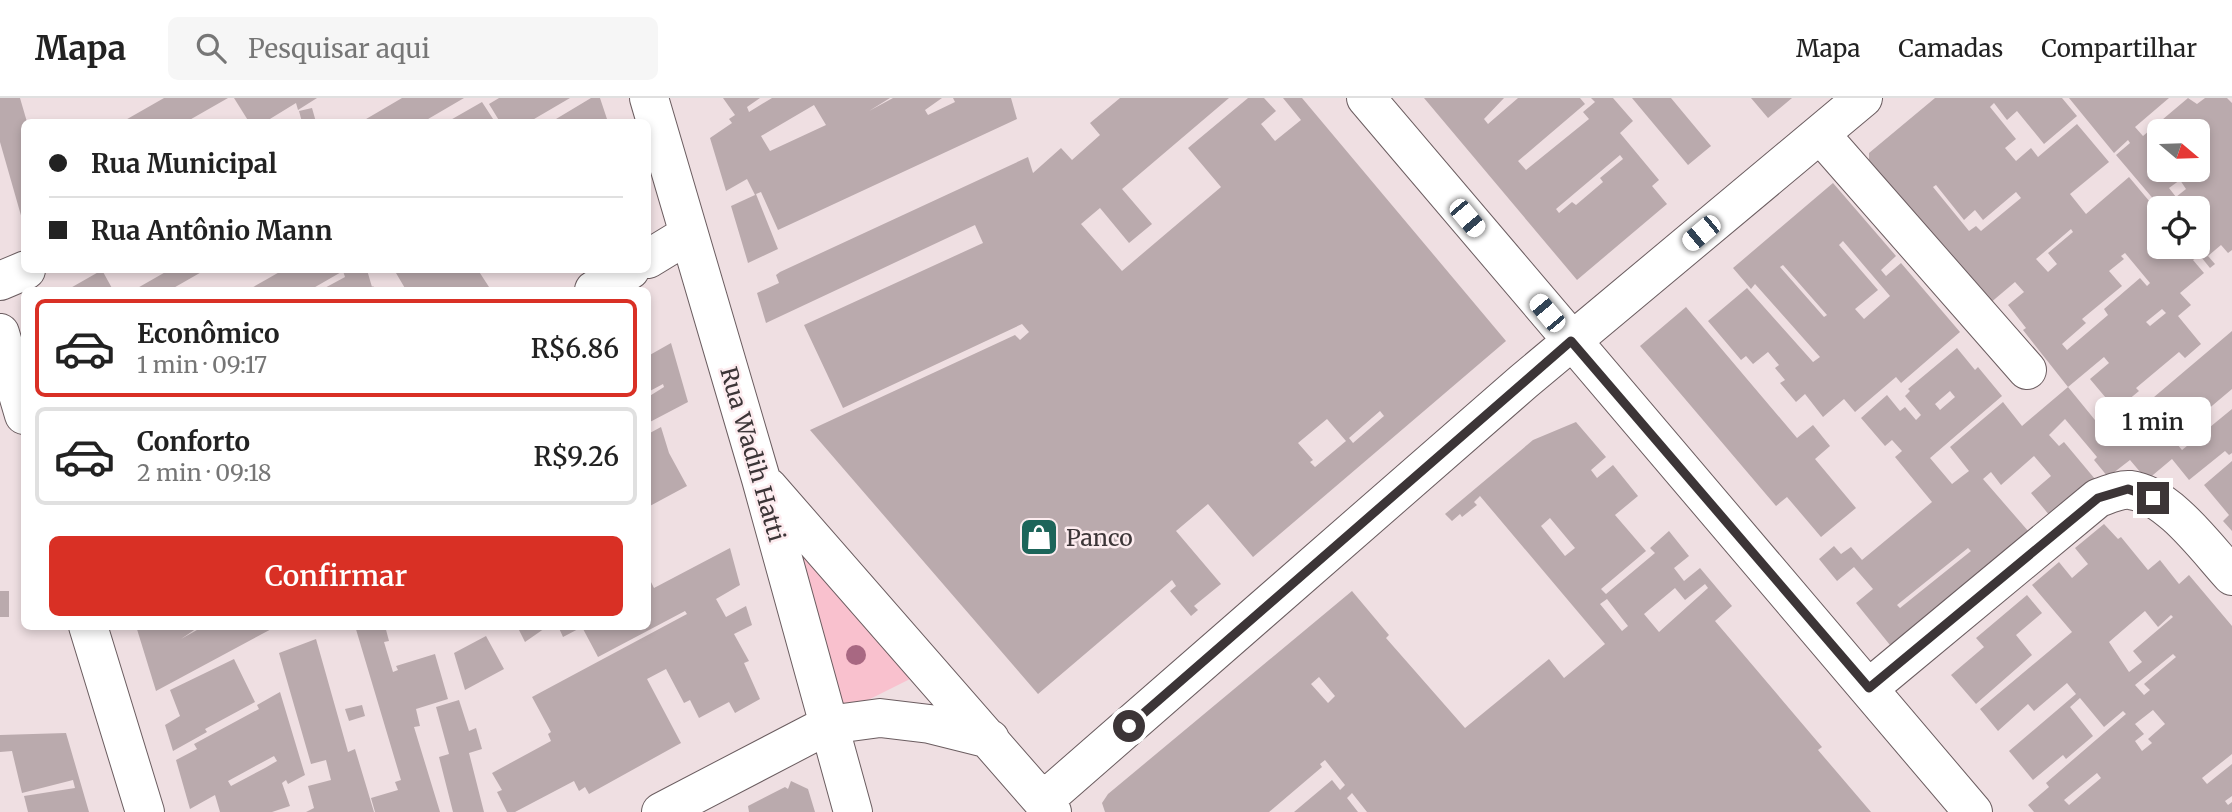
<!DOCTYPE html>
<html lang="pt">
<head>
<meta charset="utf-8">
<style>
  body { margin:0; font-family:Merriweather,serif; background:#f6f6f6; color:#222; height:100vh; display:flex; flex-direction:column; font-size:26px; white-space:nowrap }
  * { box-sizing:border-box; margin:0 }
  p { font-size:23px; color:#767676 }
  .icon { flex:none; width:38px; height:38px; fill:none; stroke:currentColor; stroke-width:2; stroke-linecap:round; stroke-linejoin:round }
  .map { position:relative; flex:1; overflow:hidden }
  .drawer { position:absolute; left:21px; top:189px; width:630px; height:343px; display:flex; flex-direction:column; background:#fff; border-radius:10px; box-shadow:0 4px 10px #0003 }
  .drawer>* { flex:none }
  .hud { position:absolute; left:21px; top:21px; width:630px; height:154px; border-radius:10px; box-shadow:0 4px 10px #0003; display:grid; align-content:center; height:154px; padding:0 28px; background:#fff }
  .needle { width:46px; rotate:109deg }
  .controls { position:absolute; left:2147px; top:21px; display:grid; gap:14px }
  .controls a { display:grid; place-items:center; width:63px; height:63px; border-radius:10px; background:#fff; box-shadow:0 4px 10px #0003; font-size:35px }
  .end { position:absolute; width:32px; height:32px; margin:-16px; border:9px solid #3c3537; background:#fff; box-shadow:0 0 0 4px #fff }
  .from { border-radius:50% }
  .bubble { position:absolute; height:49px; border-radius:10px; background:#fff; box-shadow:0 4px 10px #0003; font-size:23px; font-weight:600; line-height:49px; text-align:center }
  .car { position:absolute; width:21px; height:42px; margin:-21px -10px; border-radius:9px; box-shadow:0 0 5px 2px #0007; background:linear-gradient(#fff 24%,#345 0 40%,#fff 0 76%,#345 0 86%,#fff 0) }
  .hud b { display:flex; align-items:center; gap:24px; height:66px; font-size:26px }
  .hud b+b { border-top:2px solid #e0e0e0 }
  .hud i { width:18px; height:18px; background:#222 }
  ul { padding:12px 0 0; list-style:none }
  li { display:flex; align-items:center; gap:21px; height:98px; margin:0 14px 10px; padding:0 14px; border:4px solid #e0e0e0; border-radius:10px }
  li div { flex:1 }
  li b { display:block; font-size:26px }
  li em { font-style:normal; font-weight:600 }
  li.selected { border-color:#d93025 }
  li>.icon { width:63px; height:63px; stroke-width:1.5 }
  .button { display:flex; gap:14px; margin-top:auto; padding:14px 28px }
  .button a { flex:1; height:80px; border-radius:10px; background:#d93025; color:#fff; font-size:28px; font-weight:600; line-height:80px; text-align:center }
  header { display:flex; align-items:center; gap:42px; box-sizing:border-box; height:98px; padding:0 35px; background:#fff; border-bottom:2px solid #e0e0e0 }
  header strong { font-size:33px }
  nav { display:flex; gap:38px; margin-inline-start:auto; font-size:24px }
  .search { width:490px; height:63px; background:#f6f6f6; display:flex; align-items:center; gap:18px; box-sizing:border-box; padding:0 24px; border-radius:10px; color:#767676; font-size:26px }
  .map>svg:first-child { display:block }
  .green { fill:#f9c1ce }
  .building { fill:#baaaad; fill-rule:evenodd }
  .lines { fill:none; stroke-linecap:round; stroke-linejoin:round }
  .minor-casing { stroke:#6b5d60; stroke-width:40 }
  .minor { stroke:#fff; stroke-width:38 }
  .tree { fill:#a86882 }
  .route { stroke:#3c3537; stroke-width:9 }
  .labels { text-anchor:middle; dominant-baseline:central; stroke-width:5; stroke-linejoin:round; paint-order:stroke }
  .street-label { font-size:23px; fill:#3c3537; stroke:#fdecef }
  .poi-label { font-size:23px; fill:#3c3537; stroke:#fdecef; text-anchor:start }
</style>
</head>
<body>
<header>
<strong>Mapa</strong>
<div class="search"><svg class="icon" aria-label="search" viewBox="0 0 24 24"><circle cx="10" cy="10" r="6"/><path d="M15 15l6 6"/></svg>Pesquisar aqui</div>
<nav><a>Mapa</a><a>Camadas</a><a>Compartilhar</a></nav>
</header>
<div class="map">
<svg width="2232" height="714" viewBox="0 0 2232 714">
  <rect width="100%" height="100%" fill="#efdfe2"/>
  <path class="green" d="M800 455 916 578 840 616Z"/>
  <path class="building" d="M0 0H20L27 24H24L22 121 0 44Z
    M164 0H228L186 24H122Z
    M234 0H317L298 12 296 5 265 24H249Z
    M402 0H464L423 24H361Z
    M499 0H570L529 24H500L489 6Z
    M591 0H600L608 24H551Z
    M723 0H760L747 9 749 14 772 0H890L869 13 893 0H942L925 12 928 17 955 4 953 0H1011L1017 21 778 132 761 94 756 96 778 151 748 165 731 108 755 97 747 81 726 93 710 40 732 25 729 21 735 17ZM814 7 826 27 770 53 761 38Z
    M1120 0H1229L1122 91 1152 126 1129 145 1100 110 1081 126 1122 173 1221 89 1188 50 1248 0H1264L1276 13 1261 26 1275 43 1301 22 1283 0H1302L1506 243 1253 459 1208 406 1176 433 1221 486 1194 508 1198 512 1191 518 1170 493 1176 488 1172 482 1038 596 810 332 1015 237 1020 242 1029 234 1022 226 843 310 804 227 983 145 975 127 766 225 757 195 779 185 776 177 780 174 1028 59 1033 75 1061 50 1072 62 1100 37 1090 25ZM1380 313 1384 318 1353 345 1349 340ZM1327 321 1346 343 1315 369 1310 364 1313 362 1298 345Z
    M1424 0H1504L1484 21 1488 26 1518 0H1580L1585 6 1518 63 1526 72 1589 21 1583 14 1595 4 1591 0H1613L1633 23 1620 35 1659 82 1652 88 1667 106 1577 182ZM1620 57 1623 61 1600 80 1603 84 1576 107 1572 104 1559 115 1556 111Z
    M1632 0H1671L1711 48 1688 67Z
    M1751 0H1792L1768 20Z
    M1935 0H2062L2077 18 2044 46 2017 13 2007 22 1994 5 1990 9 2016 41 2005 50 2016 63 2031 50 2038 59 2077 26 2109 64 2070 96 2086 116 2129 79 2160 116V149H2187L2196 160 2193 162 2204 175 2180 195 2191 207 2178 218 2201 246 2185 260 2179 254 2136 290 2139 293 2116 312 2090 281 2109 265 2104 259 2068 289 2023 232 2026 230 2008 207 2024 194 2015 184 1989 206 1869 64V55ZM1936 87 1964 122 1975 112 1983 122 2016 94 2021 100 1981 133 1976 128 1969 133 1933 89ZM2071 131 2073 134 2048 155 2057 166 2048 174 2036 161ZM2125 155 2150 185 2147 188 2140 180 2104 211 2108 217 2067 252 2062 246 2086 225 2082 221 2122 188 2109 173 2124 161 2121 158ZM2162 211 2166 215 2150 228 2146 224Z
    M2069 0H2169L2135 29 2143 38 2188 0 2197 6 2205 0H2227L2232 5V152L2228 155 2221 147 2208 158 2215 166 2210 170 2193 149H2198V110L2195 105 2189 110H2177L2175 108 2161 110 2116 57 2130 45 2128 42 2114 55ZM2160 33H2198V72H2160ZM2180 82 2186 91 2176 99 2169 90Z
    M482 4 495 24H447Z
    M312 10 316 24H302L299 13Z
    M1833 85 1896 158 1881 172 1886 178 1901 165 1960 234 1901 285 1896 279 1855 314 1844 301 1823 319 1805 296 1796 304 1780 285 1785 282 1775 270 1779 267 1768 254 1753 266 1746 258 1741 262 1708 223 1747 190 1813 264 1820 259 1755 186 1751 191 1733 170ZM1843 143 1890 198 1864 221 1855 211 1878 192 1839 147ZM1783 167 1827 217 1824 219 1780 169Z
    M102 172 113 192H67Z
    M169 172H205L170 192H134Z
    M283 172H367L372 189 373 188 376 192H321L345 179 343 173 310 192H248Z
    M401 172H478L489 189 483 192H406L396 175Z
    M1686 209 1797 340 1813 327 1830 348 1815 361 1856 410 1821 439 1787 399 1776 408 1640 248Z
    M2232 233V291L2200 318 2189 306 2162 328 2182 352 2232 311V355L2229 357 2225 353 2189 382 2172 361 2147 382 2130 362 2108 379 2094 362 2097 359 2065 321 2049 337 2059 348 2064 344 2100 387 2055 424 2031 395 2051 378 2034 358 2001 387 1991 374 1983 381 2035 441 1894 552 1856 505 1873 491 1854 469 1837 483 1819 461 1834 448 1841 456 1851 449 1862 462 1932 404 1895 359 1902 353 1892 342 1885 348 1861 320 1887 297 1900 313 1905 309 1916 322 1921 317 1905 298 1910 293 1908 291 1957 250 1975 272 1978 269 2002 298 1930 360 1952 386 1969 373 1950 349 2003 304 2022 328 2068 289 2108 338ZM1950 293 1955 299 1940 312 1935 306ZM1968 450 1971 453 1900 510 1897 507Z
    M671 245 688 304 648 325V299L664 289 663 286 648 294V258Z
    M1576 324 1606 359 1591 372 1597 380 1613 367 1638 398 1615 417 1646 453 1601 491 1606 496 1655 455 1650 450 1669 433 1689 458 1674 470 1684 483 1700 470 1732 508 1715 523 1822 649 1818 652 1871 714H1367L1352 695 1347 700 1358 714H1294L1332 682 1340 692 1345 687 1325 662 1320 666 1322 669 1269 714H1105L1102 705 1108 696 1352 493 1389 537 1386 540 1465 630 1549 561 1564 580 1605 546 1480 398 1474 404 1477 407 1462 419 1460 416 1452 423 1445 416 1533 342ZM1550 420 1575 450 1565 458 1541 428ZM1705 486 1708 490 1659 534 1644 516 1675 490 1685 502ZM1607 501 1628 528 1622 533 1600 506ZM1319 579 1335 598 1328 605 1311 586Z
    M661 329 669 355 687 388 648 409V336Z
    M2232 363V433L2223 423 2229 417 2204 387Z
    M2104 426 2118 441 2121 439 2148 472 2160 462 2179 486 2189 477 2232 528V656L2202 680 2207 686 2232 666V698L2225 703 2228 707 2232 704V714H2034L2028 707 2049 689 2046 685 2126 616 2123 613 2104 629 2080 600 2070 609 2093 638 2066 661 2063 657 2033 682 2009 653 2076 596 2067 585 2034 613 2028 606 1998 633 1980 611 2072 534 2032 487 2059 464 2072 480 2088 466 2075 450ZM2145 513 2158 529 2171 517 2173 519 2133 553 2142 564 2129 574 2109 544ZM2173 556 2176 559 2144 586 2150 592 2144 597 2135 587ZM2153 612 2165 626 2148 641 2152 645 2142 653 2135 643 2144 636 2135 626ZM2097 675 2101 680 2069 707 2064 702Z
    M730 450 740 487 716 501 726 519 746 508 752 527 734 536 749 563 744 565 760 601 735 615 729 604 699 620 690 602 684 605 666 571 647 581 681 645 589 696 585 689 579 693 574 683 515 714H507L497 694 502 692 492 675 551 643 548 636 551 634 532 599 687 516 685 513 598 559 582 529 563 539 558 528H648V478L654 490Z
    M0 493H9V519H0Z
    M2027 497 2042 515 2016 537 2032 557 1976 606 1951 577 1984 549 1976 540Z
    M136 528H200L181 541 204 528H277L156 593Z
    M355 528H385L389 543 384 544 393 574 398 572 396 568 435 556 448 601 416 611 420 628 414 629 440 714H375L371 700 398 692 395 684 401 682Z
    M517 528H548L525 544Z
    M486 538 504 571 465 592 454 555Z
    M316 541 348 654 355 651 374 714H306L314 710 308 688 331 682 326 662 311 666 279 555Z
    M234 561 255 604 205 631 207 634 173 653 165 627 180 618 170 592Z
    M280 594 305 677 288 686 286 682 282 685 290 708 272 714H220L215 697 190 711 176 662 197 651 194 646 259 611 257 607ZM274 658 277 663 265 670 231 688 228 683Z
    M459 602 469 633 476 630 482 651 469 655 484 714H453L439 659 449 656 436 609Z
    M362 607 365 618 349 623 345 611Z
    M66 635 89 714H28L24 698 75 690 73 682 22 695 12 653 0 654V637Z
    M791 683 808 691 815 714H749L748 708 785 689 788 691Z"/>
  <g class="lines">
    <defs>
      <path id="minor" d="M649 0 761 381 853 714
        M1366 0 1973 714
        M1820 36 2027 272
        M648 161 689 136
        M0 183 26 172
        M594 192 630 172
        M0 235 24 317
        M768 389 1052 714
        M88 528 145 714
        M1869 590 2098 400C2107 397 2121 391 2130 392 2169 397 2207 451 2232 478
        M1043 703 1523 284 1863 0
        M661 714 828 627 880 620 930 626 990 641"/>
    </defs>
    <use href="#minor" class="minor-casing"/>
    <use href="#minor" class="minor"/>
  </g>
  <circle class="tree" cx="856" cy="557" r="10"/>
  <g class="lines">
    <path class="route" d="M1129 628 1571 243 1869 590 2098 400 2128 391 2153 400"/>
  </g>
  <defs>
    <symbol id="shop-square" viewBox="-11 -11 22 22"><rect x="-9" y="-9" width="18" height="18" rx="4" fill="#1d655a" stroke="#fdecef"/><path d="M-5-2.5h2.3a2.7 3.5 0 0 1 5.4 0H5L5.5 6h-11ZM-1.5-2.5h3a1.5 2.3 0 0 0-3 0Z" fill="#fff"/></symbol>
  </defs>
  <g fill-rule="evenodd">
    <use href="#shop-square" x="1017" y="417" width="44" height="44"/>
  </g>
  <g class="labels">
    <g class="street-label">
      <text transform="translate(753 356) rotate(74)">Rua Wadih Hatti</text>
    </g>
    <g class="poi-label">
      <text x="1066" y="439">Panco</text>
    </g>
  </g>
</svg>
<div class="controls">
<a><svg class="needle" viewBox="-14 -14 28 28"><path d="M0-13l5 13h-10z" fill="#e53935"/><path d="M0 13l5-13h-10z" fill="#767676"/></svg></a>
<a><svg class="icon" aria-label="locate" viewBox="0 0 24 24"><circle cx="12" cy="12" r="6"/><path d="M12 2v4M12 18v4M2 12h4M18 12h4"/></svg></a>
</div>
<i class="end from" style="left:1129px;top:628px"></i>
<i class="end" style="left:2153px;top:400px"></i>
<div class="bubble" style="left:2095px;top:299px;width:116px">1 min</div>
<i class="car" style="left:1467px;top:120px;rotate:140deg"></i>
<i class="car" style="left:1701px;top:135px;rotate:230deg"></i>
<i class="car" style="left:1547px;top:215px;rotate:320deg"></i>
<div class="hud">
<b><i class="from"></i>Rua Municipal</b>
<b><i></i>Rua Antônio Mann</b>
</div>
<section class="drawer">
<ul>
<li class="selected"><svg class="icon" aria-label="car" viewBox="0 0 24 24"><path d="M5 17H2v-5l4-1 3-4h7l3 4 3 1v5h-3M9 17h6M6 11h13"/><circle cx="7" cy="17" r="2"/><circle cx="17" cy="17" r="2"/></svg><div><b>Econômico</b><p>1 min · 09:17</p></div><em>R$6.86</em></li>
<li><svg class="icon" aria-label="car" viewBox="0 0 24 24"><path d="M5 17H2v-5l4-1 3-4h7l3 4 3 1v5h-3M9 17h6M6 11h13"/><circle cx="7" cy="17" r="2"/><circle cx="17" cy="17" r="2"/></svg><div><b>Conforto</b><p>2 min · 09:18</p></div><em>R$9.26</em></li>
</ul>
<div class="button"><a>Confirmar</a></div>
</section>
</div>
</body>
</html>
